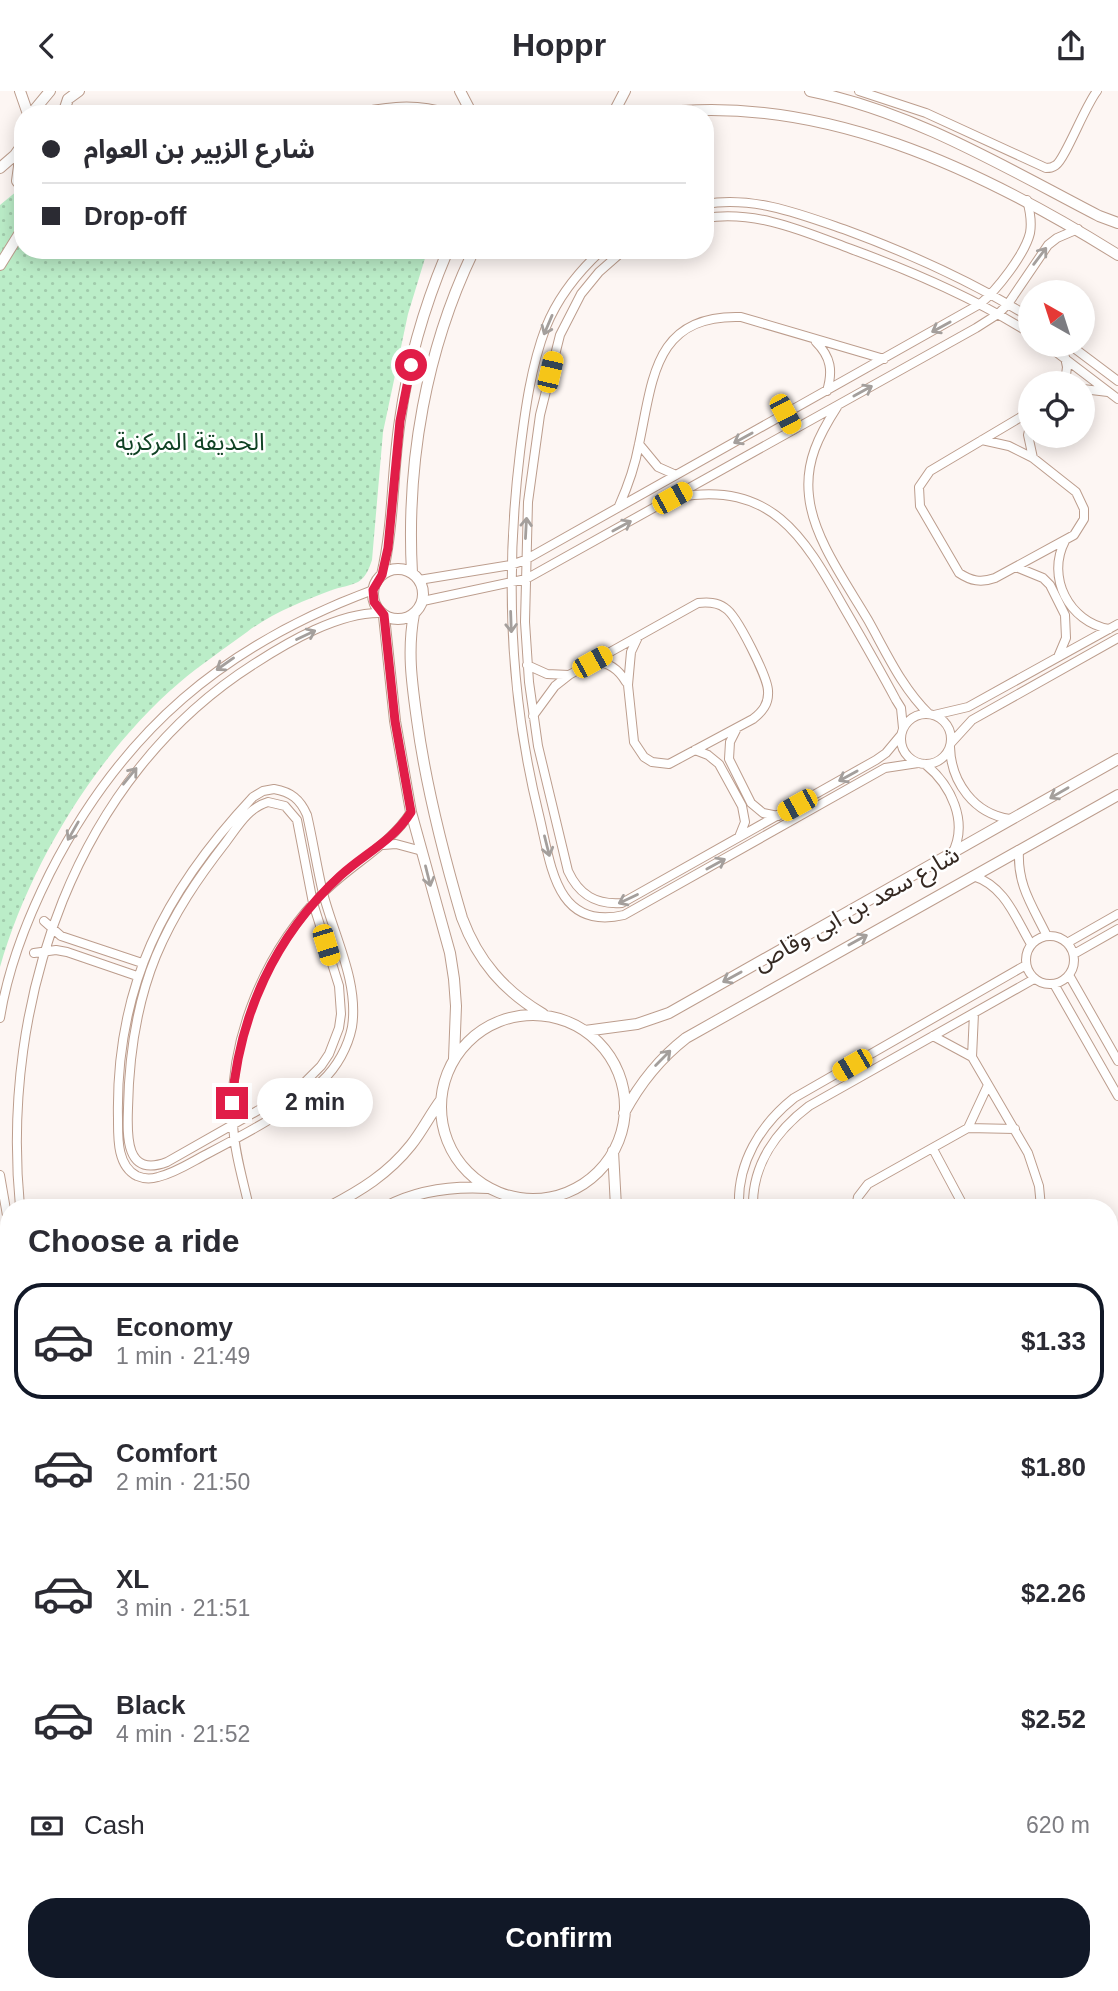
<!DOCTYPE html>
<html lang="en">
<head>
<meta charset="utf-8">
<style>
  body { margin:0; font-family:Arial,"Noto Sans Arabic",sans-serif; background:#f7f7f7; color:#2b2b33; height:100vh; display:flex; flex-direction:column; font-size:26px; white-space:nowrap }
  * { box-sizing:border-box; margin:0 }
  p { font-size:23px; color:#7c7c81 }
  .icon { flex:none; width:38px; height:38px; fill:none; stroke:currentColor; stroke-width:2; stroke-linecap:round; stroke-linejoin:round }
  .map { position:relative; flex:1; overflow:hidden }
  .sheet { position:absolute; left:0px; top:1108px; width:1118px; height:793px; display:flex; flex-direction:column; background:#fff; border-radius:28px 28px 0 0; box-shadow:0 4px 18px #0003 }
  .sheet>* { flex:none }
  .guide { position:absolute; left:14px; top:14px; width:700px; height:154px; border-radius:28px; box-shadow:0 4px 18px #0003; display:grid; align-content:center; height:154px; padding:0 28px; background:#fff }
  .needle { width:46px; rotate:321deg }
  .buttons { position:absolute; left:1018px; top:189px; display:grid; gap:14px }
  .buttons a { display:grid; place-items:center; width:77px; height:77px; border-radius:50%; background:#fff; box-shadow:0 4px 18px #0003; font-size:35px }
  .end { position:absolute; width:32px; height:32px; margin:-16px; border:9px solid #e11d48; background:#fff; box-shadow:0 0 0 4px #fff }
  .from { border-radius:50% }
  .bubble { position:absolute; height:49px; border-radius:24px; background:#fff; box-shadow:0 4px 18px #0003; font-size:23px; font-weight:700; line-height:49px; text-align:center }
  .car { position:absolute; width:21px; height:42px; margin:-21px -10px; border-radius:9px; box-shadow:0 0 5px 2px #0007; background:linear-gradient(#f5c518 24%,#345 0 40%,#f5c518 0 76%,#345 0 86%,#f5c518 0) }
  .guide b { display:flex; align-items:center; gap:24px; height:66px; font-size:26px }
  .guide b+b { border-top:2px solid #e1e1e2 }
  .guide i { width:18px; height:18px; background:#2b2b33 }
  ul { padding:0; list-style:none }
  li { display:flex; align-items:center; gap:21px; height:116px; margin:0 14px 10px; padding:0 14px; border:4px solid transparent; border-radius:28px }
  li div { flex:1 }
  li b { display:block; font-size:26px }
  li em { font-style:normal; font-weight:700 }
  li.selected { border-color:#111827 }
  li>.icon { width:63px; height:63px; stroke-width:1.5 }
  h2 { padding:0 28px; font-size:32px; line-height:84px }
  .pay { display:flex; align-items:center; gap:18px; height:77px; padding:0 28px; font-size:26px }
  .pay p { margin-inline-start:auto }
  .cta { display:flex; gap:14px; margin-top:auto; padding:14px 28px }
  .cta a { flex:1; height:80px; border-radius:28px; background:#111827; color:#fff; font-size:28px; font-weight:700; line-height:80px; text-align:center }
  header { display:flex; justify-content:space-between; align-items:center; height:91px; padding:0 28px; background:#fff; font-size:32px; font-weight:700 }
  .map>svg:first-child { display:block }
  .park { fill:url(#park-dots) }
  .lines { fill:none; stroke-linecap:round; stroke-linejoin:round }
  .street-casing { stroke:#bc9d8d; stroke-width:10 }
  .secondary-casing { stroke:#bc9d8d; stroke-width:12 }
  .street { stroke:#fff; stroke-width:8 }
  .secondary { stroke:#fff; stroke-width:10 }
  .oneway { stroke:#a49f9c }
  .route { stroke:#e11d48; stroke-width:9 }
  .labels { text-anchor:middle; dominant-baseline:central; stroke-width:5; stroke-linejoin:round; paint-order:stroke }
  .park-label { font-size:24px; fill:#104224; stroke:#fff }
  .street-label { font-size:24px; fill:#352922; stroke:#fff }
</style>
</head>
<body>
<header><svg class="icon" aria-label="back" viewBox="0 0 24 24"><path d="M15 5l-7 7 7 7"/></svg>Hoppr<svg class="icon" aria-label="share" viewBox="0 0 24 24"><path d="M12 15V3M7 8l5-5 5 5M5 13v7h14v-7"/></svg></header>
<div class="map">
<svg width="1118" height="1900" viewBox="0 0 1118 1900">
  <defs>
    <pattern id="park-dots" width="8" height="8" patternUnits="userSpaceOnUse" patternTransform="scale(1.75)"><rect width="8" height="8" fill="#bbedc8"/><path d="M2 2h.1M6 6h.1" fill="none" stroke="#a1cbac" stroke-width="1.8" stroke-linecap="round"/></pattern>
  </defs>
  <rect width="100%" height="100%" fill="#fdf6f3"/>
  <path class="park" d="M23 95V159H426V164L408 223 383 341 372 469C369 478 366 486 358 491 350 495 340 496 332 499 303 510 272 522 247 541 224 558 200 574 179 592 97 662 29 774 0 876V114Z
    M0 1144 9 1171V1278L0 1283Z"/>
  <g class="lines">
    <defs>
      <path id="street" d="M859 0 926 22 1046 77C1050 77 1052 77 1056 74 1065 68 1085 15 1097 0
        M705 113C755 105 800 123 846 139 911 163 973 191 1031 227
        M705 127C757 119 803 140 851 158 914 181 975 207 1031 243
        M602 159C578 181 558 206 546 236 531 275 525 320 520 361 505 484 509 603 539 724 551 773 555 840 624 824L885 677 918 672
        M624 159 599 181 581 203 560 244 540 324 528 411 525 531 529 591 538 655 568 780C579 804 596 814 622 812L876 669 886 662 901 644
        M816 251C831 266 833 280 827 300
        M1047 254 1118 308
        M1070 254 1118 290
        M1065 292 1067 276 1065 266
        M1083 298 1108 301
        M837 316C819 344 805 371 809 405 813 447 847 493 868 529 886 561 902 597 929 623
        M1031 332 1028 344 1033 367
        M982 349 1009 355 1033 367 1076 401 1084 418V428L1074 444 995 487C981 492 971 490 959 482L920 415 919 396 930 380 1031 320
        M639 353 658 376 676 384
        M678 406C771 390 803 444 843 515 861 546 879 577 896 609L901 617 903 637
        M619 415C628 395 635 375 639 353 653 288 654 223 741 226L884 268
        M1065 450C1046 486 1069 531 1109 538
        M1016 476 1043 487 1050 494 1065 524 1066 547 1058 566
        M419 489 511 474 525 469 980 213C997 199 1025 163 1030 142 1032 131 1030 120 1027 109
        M423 510 526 488 976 237 998 223 1008 213 1048 154 1057 147 1078 138
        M595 571C609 571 619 579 626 591
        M527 574 547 583 569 584
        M901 648a25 25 0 1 1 50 0a25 25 0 1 1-50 0Z
        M934 624 968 616 1118 533
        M533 625 555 595 569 584 698 512C708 511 717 511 725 517 737 524 768 587 768 600 769 613 762 621 753 628L669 673 652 671 644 666 634 651 628 594 631 561 638 546
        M737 637 730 651 729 668 751 712 763 722 778 725
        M951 652 972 629 1118 547
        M950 656C951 691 974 723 1010 728
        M695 659 708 664 719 673 742 715 745 731 739 746
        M925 673C951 694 969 731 952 763
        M274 698C291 701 300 708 307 724 313 750 317 777 323 802 334 845 359 891 352 936 348 956 337 976 322 990 288 1021 245 1043 205 1064 190 1072 175 1082 158 1086 151 1088 144 1088 137 1085 117 1075 118 1047 118 1028 115 896 164 801 253 706L263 700Z
        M268 711 285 715 297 729 313 812 339 895 341 923 339 937 329 963 321 975 301 995 167 1071C125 1087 127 1044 128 1017 129 964 136 914 156 865 174 822 198 787 226 751 238 735 248 717 268 711Z
        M383 754 396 753 422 760
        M1019 759C1017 794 1032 814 1047 845
        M973 785C1005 795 1015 826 1031 853
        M44 830 61 845 142 872
        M1026 869a24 24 0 1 1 48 0a24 24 0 1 1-48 0Z
        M1067 852 1118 823
        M34 862 56 859 67 861 137 885
        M1074 863 1118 838
        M1069 884 1118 970
        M1054 893 1118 1005
        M0 927C8 876 27 828 50 782 123 639 224 554 373 499
        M933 945 972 966 1028 1062 1039 1095 1041 1116
        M972 966 974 922
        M968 1037 1015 1038
        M933 1058 964 1116
        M0 1084 9 1136
        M20 1116C0 910 76 686 254 573 288 551 339 521 381 522
        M249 1116C243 1089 234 1060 233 1032 228 948 265 859 325 800 353 772 389 755 411 721
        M739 1116C737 1072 760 1034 794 1007L1026 874
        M753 1116C752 1074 776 1040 809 1015L1034 888
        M856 1116 858 1106 868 1093 968 1037 988 994
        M1110 1266 1118 1254
        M1110 1309 1118 1307
        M1110 1426 1118 1422
        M1110 1567 1118 1581
        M1110 1706 1118 1707
        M1110 1717 1118 1718
        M0 1761 9 1777
        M59 1892 60 1900
        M405 1892 409 1900
        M433 1892 435 1900
        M561 1892 566 1900
        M621 1900 635 1892
        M808 1900 814 1892
        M822 1900 828 1892"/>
      <path id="secondary" d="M20 0 28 23
        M460 0 472 23
        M810 0C914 21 1006 77 1099 125L1118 132
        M31 23 50 0
        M63 23 68 8 79 0
        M354 23C386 17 415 12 447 23
        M613 23 625 0
        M652 23C819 0 982 79 1118 164
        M22 53 17 90 23 97
        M0 77 15 64 20 57
        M0 174 23 137
        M373 503a25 25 0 1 1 50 0a25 25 0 1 1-50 0Z
        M412 482C406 372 426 258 474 159
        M382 484C394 433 392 381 400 329 408 271 425 213 448 159
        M414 523C407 560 412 593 417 629 426 697 443 762 462 827 478 870 504 900 543 923
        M384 525 395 630 411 721 450 862 454 888 456 915 454 968
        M441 1016a92 92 0 1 1 184 0a92 92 0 1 1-184 0Z
        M585 940 637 933 669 922 1118 668
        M624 1022C640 992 659 968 686 947L1118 704
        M613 1060 616 1116
        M329 1116C360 1100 388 1083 411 1054 422 1040 430 1024 441 1009
        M386 1116C418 1099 453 1095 488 1097
        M0 1297 9 1294
        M0 1345 9 1337
        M0 1371 9 1387
        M0 1435 9 1451
        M1110 1856 1117 1877 1115 1900
        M216 1892 217 1900
        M247 1892 248 1900
        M973 1900 975 1892
        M1076 1900 1091 1892"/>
    </defs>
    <use href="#street" class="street-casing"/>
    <use href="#secondary" class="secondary-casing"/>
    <use href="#street" class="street"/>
    <use href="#secondary" class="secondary"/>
  </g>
  <defs><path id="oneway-shaft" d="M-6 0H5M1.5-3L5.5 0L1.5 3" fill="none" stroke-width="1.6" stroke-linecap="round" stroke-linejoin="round" transform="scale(1.75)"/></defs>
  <g class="oneway">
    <use href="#oneway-shaft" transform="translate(1040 165) rotate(-53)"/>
    <use href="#oneway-shaft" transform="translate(548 234) rotate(113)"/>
    <use href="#oneway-shaft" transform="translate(941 236) rotate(151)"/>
    <use href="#oneway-shaft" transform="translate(863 300) rotate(-29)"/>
    <use href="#oneway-shaft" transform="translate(743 347) rotate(151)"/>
    <use href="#oneway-shaft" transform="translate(622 435) rotate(-29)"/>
    <use href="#oneway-shaft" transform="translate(526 437) rotate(-87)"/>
    <use href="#oneway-shaft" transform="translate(511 531) rotate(88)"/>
    <use href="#oneway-shaft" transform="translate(306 544) rotate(-25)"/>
    <use href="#oneway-shaft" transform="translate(225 573) rotate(145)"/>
    <use href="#oneway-shaft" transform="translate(130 685) rotate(-51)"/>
    <use href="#oneway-shaft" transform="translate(848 685) rotate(151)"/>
    <use href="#oneway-shaft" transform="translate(1059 702) rotate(150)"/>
    <use href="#oneway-shaft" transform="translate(73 740) rotate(120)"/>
    <use href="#oneway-shaft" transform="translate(547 755) rotate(76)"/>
    <use href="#oneway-shaft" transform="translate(716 773) rotate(-29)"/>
    <use href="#oneway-shaft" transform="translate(428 785) rotate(76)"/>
    <use href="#oneway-shaft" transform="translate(628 808) rotate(155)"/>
    <use href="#oneway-shaft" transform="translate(858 849) rotate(-29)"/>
    <use href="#oneway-shaft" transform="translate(732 886) rotate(151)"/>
    <use href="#oneway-shaft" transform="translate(663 967) rotate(-45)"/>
  </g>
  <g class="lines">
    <path class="route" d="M232 1012C239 924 275 845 340 785 365 762 392 751 411 721L395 630 384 524 374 511 373 499 382 484 388 457 400 330 411 274"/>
  </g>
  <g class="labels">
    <g class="park-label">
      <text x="190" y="350">الحديقة المركزية</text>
    </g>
    <g class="street-label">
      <text transform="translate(856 817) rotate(-29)">شارع سعد بن ابى وقاص</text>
    </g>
  </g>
</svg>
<div class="buttons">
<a><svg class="needle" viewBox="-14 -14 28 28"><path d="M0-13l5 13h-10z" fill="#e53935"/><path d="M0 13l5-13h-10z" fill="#7c7c81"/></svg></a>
<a><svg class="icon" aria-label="locate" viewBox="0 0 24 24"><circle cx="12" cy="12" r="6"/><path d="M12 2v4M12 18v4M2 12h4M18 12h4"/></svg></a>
</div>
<i class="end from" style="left:411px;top:274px"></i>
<i class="end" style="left:232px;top:1012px"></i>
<div class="bubble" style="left:257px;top:987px;width:116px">2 min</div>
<i class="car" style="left:550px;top:281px;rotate:13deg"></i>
<i class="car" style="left:785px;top:323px;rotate:152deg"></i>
<i class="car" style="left:672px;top:407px;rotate:61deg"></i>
<i class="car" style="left:592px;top:571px;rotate:61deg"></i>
<i class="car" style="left:797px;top:714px;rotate:241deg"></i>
<i class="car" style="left:326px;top:854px;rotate:163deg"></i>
<i class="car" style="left:852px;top:974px;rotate:240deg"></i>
<div class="guide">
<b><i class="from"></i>شارع الزبير بن العوام</b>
<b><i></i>Drop-off</b>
</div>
<section class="sheet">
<h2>Choose a ride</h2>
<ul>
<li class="selected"><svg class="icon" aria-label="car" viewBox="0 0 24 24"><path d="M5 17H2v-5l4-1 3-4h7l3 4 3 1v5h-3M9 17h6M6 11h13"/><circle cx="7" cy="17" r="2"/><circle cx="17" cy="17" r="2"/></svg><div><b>Economy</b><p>1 min · 21:49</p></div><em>$1.33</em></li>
<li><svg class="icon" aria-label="car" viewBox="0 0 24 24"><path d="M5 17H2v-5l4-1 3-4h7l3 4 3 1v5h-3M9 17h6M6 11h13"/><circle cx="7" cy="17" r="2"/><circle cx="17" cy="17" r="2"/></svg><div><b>Comfort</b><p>2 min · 21:50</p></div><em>$1.80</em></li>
<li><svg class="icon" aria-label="car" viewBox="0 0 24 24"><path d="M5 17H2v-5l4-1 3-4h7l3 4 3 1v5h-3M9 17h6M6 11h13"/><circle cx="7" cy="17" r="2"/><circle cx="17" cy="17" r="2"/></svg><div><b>XL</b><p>3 min · 21:51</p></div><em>$2.26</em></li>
<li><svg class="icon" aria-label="car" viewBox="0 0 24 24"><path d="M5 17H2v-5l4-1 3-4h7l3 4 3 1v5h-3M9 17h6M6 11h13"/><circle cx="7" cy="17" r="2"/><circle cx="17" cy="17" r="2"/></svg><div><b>Black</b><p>4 min · 21:52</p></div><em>$2.52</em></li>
</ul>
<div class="pay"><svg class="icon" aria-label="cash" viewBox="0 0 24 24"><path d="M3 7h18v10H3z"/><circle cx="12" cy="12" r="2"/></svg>Cash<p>620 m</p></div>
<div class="cta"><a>Confirm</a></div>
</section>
</div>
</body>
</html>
